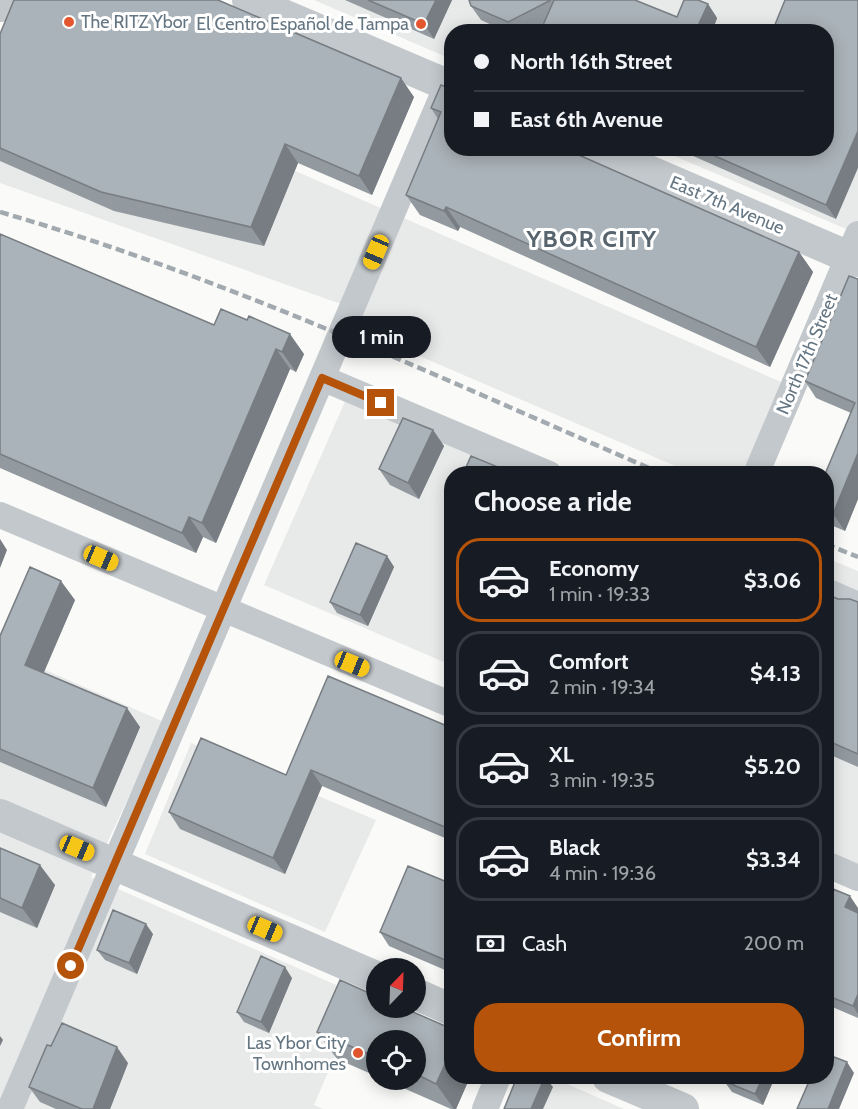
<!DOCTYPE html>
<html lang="en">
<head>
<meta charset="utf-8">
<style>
  body { margin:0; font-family:Cabin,sans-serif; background:#242831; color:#f1f3f6; height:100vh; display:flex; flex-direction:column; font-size:22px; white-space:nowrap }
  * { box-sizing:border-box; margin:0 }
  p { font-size:20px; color:#9ea1a6 }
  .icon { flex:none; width:33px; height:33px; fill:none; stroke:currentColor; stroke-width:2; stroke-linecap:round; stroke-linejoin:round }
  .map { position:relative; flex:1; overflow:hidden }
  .side { position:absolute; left:444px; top:466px; width:390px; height:618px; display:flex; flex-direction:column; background:#171b24; border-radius:24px; box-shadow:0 3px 15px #0003 }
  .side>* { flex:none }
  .top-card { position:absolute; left:444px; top:24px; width:390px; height:132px; border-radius:24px; box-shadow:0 3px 15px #0003; display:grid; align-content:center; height:132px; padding:0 30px; background:#171b24 }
  .needle { width:39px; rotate:23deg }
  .tools { position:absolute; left:366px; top:958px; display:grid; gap:12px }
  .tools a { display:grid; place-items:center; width:60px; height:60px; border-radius:50%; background:#171b24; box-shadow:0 3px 15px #0003; font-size:30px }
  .end { position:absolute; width:27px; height:27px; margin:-14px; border:8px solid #b45309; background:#fff; box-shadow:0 0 0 3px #fff }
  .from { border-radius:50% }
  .bubble { position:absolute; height:42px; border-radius:21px; background:#171b24; box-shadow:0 3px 15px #0003; font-size:20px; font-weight:700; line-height:42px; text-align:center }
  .car { position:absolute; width:18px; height:36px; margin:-18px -9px; border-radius:8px; box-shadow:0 0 4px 2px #0007; background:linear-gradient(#f5c518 24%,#345 0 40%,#f5c518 0 76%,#345 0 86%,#f5c518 0) }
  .top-card b { display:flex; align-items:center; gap:21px; height:57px; font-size:22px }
  .top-card b+b { border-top:2px solid #363941 }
  .top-card i { width:15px; height:15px; background:#f1f3f6 }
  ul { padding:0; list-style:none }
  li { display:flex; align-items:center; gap:18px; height:84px; margin:0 12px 9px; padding:0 18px; border:3px solid #363941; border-radius:24px }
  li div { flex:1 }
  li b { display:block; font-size:22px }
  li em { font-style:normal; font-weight:700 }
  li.selected { border-color:#b45309 }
  li>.icon { width:54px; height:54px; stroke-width:1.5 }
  h2 { padding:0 30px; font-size:27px; line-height:72px }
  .pay { display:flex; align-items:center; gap:15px; height:66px; padding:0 30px; font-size:22px }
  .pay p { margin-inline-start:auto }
  .action { display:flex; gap:12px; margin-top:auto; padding:12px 30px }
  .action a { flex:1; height:69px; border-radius:24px; background:#b45309; color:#fff; font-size:24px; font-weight:700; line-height:69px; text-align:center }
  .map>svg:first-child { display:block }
  .built { fill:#e8e9e9 }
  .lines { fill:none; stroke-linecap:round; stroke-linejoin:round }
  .minor { stroke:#c3c8cc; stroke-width:26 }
  .tertiary { stroke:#c3c8cc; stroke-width:32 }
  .rail { stroke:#a2aab0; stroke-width:4.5; stroke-dasharray:9 4.5; stroke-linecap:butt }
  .wall { fill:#929a9f }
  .shaded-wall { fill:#777d82 }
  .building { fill:#aab3b9; stroke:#777d82; stroke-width:1.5 }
  .route { stroke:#b45309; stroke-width:8 }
  .poi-dot { fill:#e4572e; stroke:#fff; stroke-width:2 }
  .labels { text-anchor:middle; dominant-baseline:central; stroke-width:6; stroke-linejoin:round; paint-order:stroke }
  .poi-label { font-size:18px; fill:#657683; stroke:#fff; text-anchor:end }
  .street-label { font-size:18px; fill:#657683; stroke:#fff }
  .district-label { font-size:24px; font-weight:bold; letter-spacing:1.5px; fill:#57646e; stroke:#fff }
</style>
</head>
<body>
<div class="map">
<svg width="858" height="1109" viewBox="0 0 858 1109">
  <rect width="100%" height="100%" fill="#fafaf8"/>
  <path class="built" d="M314 0H858V234L658 149 826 148V32H452L451 59Z
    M8 46 781 382 743 474H694L366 333 355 309 0 183V63Z
    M347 397 480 455 472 474H452L451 522 445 537 451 541V665L264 585Z
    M826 558 858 571V871L827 858Z
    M0 650 164 722 91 877 361 996 314 1105 323 1109H0Z
    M191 743 376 820 325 932 145 854Z
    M519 1077H551L624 1109H506Z"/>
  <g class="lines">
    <path class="minor" d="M322 378 549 474
      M756 474 858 234
      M0 515 452 705
      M826 591 858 605
      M826 864 858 878
      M10 1109 447 85
      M485 1109 498 1077"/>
    <path class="tertiary" d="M248 0 452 87
      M0 6 3 0
      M595 148 858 261
      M0 815 376 977
      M416 994 452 1010
      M608 1077 683 1109"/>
    <path class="rail" d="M0 212C228 278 445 380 663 474
      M826 544 858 557"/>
  </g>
  <path class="wall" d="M345 0H452L434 39Z
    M469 0H635L677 17 708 4 717 18 712 32H540L544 23 526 32H507L481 20 471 6Z
    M0 34 414 97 372 195 298 163 264 246 114 211 0 161Z
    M441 85 452 148 799 252 813 272 770 367 460 227 458 231 420 215 406 195 438 119 431 108Z
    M675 148H826L836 219Z
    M0 234 214 325 304 354 296 372 290 369 216 543 203 537 196 553 0 468Z
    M858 279V499L845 531 826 523V474L851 413 816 398 805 381Z
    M433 430 444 446 419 499 390 485 379 469Z
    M387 556 394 567 368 626 337 613 330 602Z
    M826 594 838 599 858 602V767L826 753Z
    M75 600 43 673 140 727 106 807 0 762V636Z
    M452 728V841L322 786 285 874 180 829 169 812 286 775Z
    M0 848 55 885 37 928 0 912Z
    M452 884V973L389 946 380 932Z
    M826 904 858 908V1018L830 1006 826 1002Z
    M153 934 137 974 105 960 97 950Z
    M292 978 269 1033 244 1022 237 1012Z
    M340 980 376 996V1008H404L452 1029V1077H470L456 1109H451L385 1080H416V1041H376V1076L337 1059 317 1032Z
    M128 1063 110 1109H56L40 1102 29 1087Z
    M726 1077H775L763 1105 732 1092 724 1081Z"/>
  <path class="shaded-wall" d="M436 0H452L434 39 424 24Z
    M708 4 717 18 712 32H702L698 26Z
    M401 78 414 97 372 195 359 176Z
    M858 131V168L836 219 826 205Z
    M285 144 298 163 264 246 251 227Z
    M446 207 460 227 458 231 444 211Z
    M799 252 813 272 770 367 756 347Z
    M290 334 304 354 296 372 282 352Z
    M276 349 290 369 216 543 202 523Z
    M433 430 444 446 419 499 408 483Z
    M858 453V499L845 531 833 514Z
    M189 517 203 537 196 553 182 533Z
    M0 539 7 550 0 568Z
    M387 556 394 567 368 626 360 615Z
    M61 581 75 600 39 684 25 665Z
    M127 708 140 727 106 807 93 788Z
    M311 770 322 786 285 874 273 858Z
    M40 865 55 885 37 928 22 908Z
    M850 896 858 908V915L845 907Z
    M146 924 153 934 137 974 129 963Z
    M285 967 292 978 269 1033 261 1022Z
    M858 994V1014L853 1006Z
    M0 1036 3 1040 0 1046Z
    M117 1047 128 1063 110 1109H93Z
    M452 1049V1077H470L456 1109H454L436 1084Z
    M847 1062 854 1073 839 1109H828Z
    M545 1077 553 1087 543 1109H531Z
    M763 1077H775L763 1105 755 1094Z"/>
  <path class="building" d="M14 0H218L401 78 359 176 285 144 251 227 101 192 0 148V34Z
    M368 0H436L424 24Z
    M469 0H551L508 22 471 6Z
    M554 0H635L677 17 684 0H698L708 4 698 26 710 32H540Z
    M785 0H858V131L826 205 697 148H826V32H772Z
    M441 85 452 89V148H563L799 252 756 347 446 207 444 211 406 195 441 112 431 108Z
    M0 234 214 325 221 309 247 320 249 316 290 334 282 352 276 349 202 523 189 517 182 533 0 454Z
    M849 276 858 279V453L833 514 826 511V474H825L855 403 805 381Z
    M403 418 433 430 408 483 379 469Z
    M471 456 515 474H463Z
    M356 543 387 556 360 615 330 602Z
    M30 567 61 581 25 665 127 708 93 788 0 749V636Z
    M826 594 838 599H850L858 602V754L826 740Z
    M328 676 452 728V830L311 770 273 858 169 812 201 738 286 775Z
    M0 848 40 865 22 908 0 898Z
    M408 866 452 884V963L380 932Z
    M833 889 850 896 845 907 858 913V994L853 1006 826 995V904Z
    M113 910 146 924 129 963 97 950Z
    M261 956 285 967 261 1022 237 1012Z
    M340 980 376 996V1008H404L452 1029V1049L436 1084 416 1074V1041H376V1057L317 1032Z
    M62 1023 117 1047 93 1109H82L29 1087 47 1045 51 1046Z
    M826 1054 847 1062 828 1109H797L811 1077H826Z
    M517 1077H545L531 1109H504Z
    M726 1077H763L755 1094 724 1081Z"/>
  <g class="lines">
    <path class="route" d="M71 966 322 378 381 403"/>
  </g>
  <g class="poi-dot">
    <circle cx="69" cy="22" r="6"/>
    <circle cx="421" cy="24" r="6"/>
    <circle cx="358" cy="1053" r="6"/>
  </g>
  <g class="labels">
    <g class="poi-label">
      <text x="81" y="22" text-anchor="start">The RITZ Ybor</text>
      <text x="409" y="24">El Centro Español de Tampa</text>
      <text x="346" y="1043">Las Ybor City<tspan x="346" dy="21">Townhomes</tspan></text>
    </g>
    <g class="street-label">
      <text transform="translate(727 205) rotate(23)">East 7th Avenue</text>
      <text transform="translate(807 354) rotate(-67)">North 17th Street</text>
    </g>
    <g class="district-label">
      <text x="592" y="238">YBOR CITY</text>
    </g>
  </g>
</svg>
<div class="tools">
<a><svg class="needle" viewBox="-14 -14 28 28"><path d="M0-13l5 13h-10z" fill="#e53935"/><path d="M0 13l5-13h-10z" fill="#9ea1a6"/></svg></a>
<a><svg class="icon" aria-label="locate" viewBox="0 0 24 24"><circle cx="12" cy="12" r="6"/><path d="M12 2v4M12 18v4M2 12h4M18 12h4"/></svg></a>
</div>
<i class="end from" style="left:71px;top:966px"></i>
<i class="end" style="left:381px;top:403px"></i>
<div class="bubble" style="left:332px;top:316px;width:99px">1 min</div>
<i class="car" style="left:376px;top:252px;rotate:203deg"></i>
<i class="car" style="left:101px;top:558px;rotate:113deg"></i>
<i class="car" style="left:352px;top:664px;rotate:112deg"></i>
<i class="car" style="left:77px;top:848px;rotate:113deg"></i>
<i class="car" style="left:265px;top:929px;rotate:113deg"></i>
<div class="top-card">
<b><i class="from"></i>North 16th Street</b>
<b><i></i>East 6th Avenue</b>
</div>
<section class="side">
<h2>Choose a ride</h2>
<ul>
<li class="selected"><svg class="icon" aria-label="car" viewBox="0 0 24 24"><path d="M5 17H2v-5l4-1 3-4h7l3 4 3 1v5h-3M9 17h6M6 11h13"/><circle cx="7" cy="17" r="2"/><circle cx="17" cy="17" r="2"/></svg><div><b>Economy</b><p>1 min · 19:33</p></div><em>$3.06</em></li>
<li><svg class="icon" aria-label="car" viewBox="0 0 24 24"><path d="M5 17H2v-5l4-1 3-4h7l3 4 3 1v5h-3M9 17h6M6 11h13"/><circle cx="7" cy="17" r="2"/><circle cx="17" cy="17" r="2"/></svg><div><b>Comfort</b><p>2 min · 19:34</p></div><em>$4.13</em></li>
<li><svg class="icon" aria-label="car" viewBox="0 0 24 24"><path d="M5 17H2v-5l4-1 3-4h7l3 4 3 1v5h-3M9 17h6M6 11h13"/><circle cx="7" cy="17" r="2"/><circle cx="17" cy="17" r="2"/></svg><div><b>XL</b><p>3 min · 19:35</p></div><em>$5.20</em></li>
<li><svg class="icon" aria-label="car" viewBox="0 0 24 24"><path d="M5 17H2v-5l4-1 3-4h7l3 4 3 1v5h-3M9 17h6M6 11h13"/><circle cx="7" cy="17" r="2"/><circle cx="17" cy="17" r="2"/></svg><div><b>Black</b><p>4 min · 19:36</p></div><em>$3.34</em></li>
</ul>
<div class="pay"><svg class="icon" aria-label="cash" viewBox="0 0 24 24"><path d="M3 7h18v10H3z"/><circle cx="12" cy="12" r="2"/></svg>Cash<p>200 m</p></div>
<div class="action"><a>Confirm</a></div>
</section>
</div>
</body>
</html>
